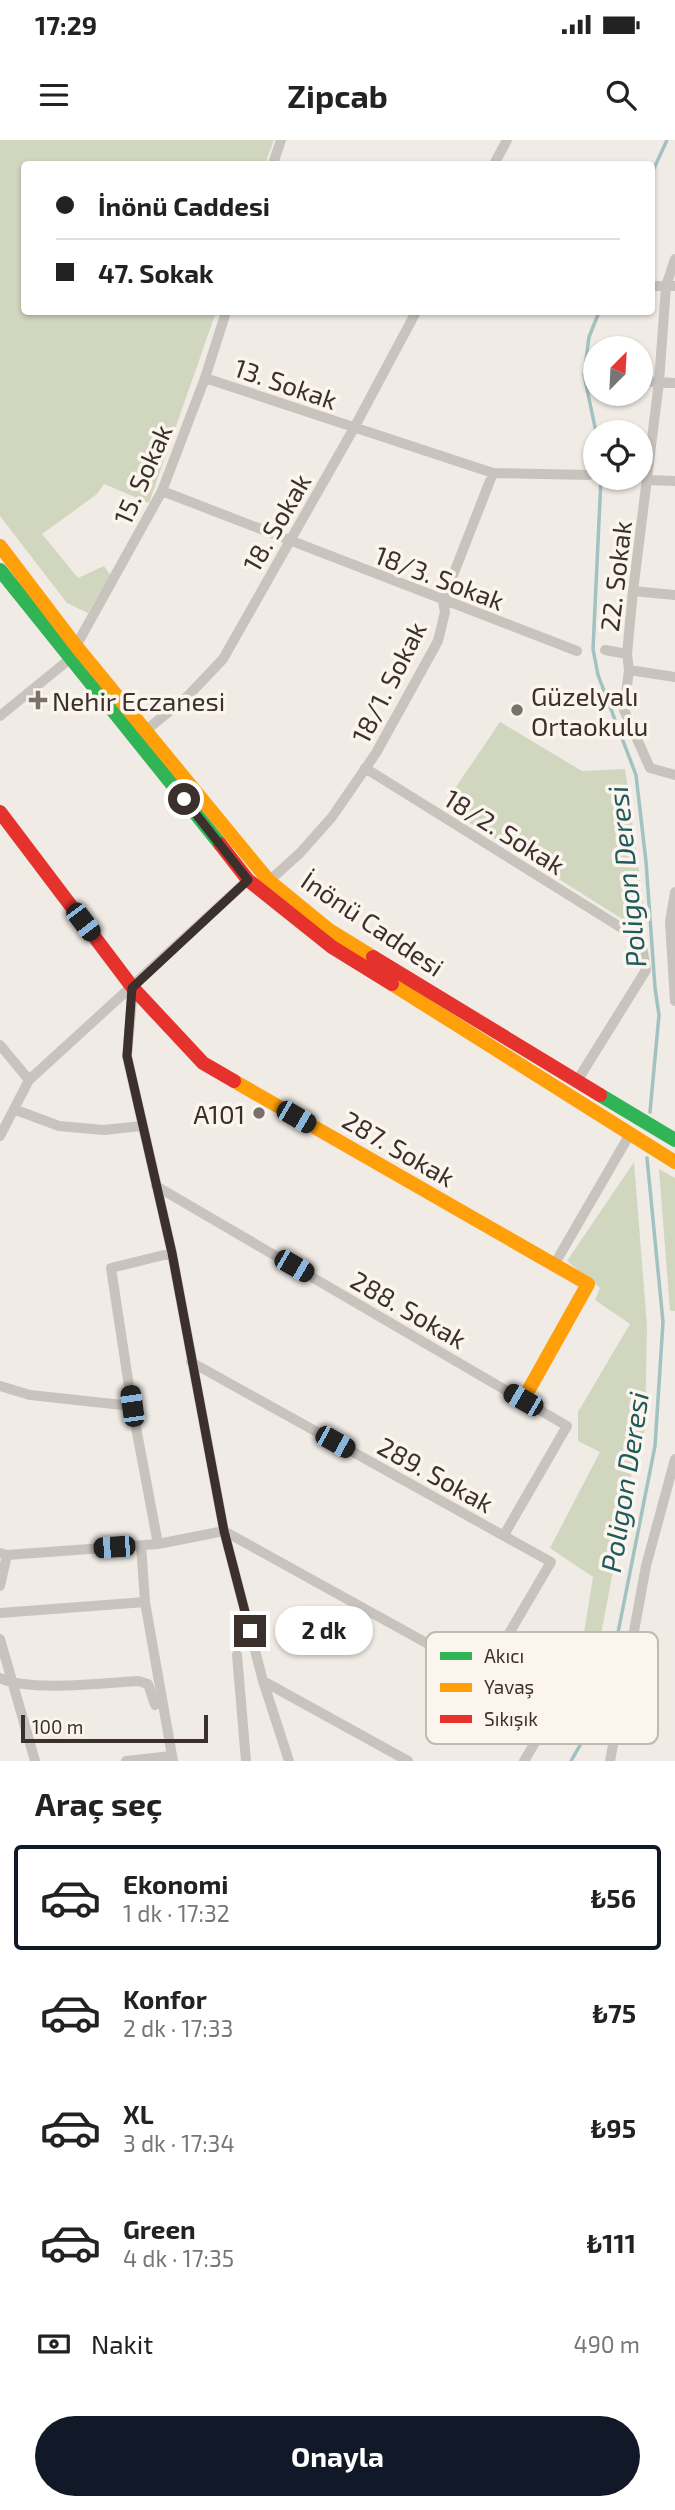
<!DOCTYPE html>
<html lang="tr">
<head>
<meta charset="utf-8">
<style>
  body { margin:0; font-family:"Exo 2",sans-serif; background:#f2f2f2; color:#222; height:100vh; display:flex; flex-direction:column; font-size:26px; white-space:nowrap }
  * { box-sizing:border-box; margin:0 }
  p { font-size:23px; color:#767676 }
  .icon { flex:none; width:38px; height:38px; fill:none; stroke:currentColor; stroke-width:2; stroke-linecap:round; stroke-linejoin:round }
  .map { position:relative; height:1621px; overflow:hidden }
  .details { display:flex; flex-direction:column; background:#fff; flex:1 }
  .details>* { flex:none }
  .banner { position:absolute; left:21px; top:21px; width:634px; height:154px; border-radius:7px; box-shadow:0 2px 5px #0004; display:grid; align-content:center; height:154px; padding:0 35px; background:#fff }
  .needle { width:46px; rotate:24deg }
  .controls { position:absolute; left:583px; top:196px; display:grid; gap:14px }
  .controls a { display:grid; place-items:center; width:70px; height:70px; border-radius:50%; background:#fff; box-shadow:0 2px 5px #0004; font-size:35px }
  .scale { position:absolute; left:21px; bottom:18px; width:187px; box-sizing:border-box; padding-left:7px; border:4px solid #3b302b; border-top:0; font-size:19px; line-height:24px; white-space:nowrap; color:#3b302b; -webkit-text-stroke:5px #fbf5ee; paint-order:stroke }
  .end { position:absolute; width:32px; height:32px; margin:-16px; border:9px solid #3b302b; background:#fff; box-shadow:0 0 0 4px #fff }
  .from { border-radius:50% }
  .bubble { position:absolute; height:49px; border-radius:24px; background:#fff; box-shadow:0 2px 5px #0004; font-size:23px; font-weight:700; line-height:49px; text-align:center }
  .car { position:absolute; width:21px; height:42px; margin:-21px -10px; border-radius:9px; box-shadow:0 0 5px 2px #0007; background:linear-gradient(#222 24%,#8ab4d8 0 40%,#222 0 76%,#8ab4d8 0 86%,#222 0) }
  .banner b { display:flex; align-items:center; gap:24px; height:66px; font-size:26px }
  .banner b+b { border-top:2px solid #e0e0e0 }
  .banner i { width:18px; height:18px; background:#222 }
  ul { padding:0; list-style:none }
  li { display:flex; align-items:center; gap:21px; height:105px; margin:0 14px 10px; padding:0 21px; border:4px solid transparent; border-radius:7px }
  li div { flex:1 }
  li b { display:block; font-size:26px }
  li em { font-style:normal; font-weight:700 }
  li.selected { border-color:#111827 }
  li>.icon { width:63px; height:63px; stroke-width:1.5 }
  h2 { padding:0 35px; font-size:32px; line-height:84px }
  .pay { display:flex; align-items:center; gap:18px; height:77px; padding:0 35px; font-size:26px }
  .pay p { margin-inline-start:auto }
  .action { display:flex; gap:14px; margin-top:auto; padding:14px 35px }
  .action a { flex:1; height:80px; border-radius:42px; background:#111827; color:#fff; font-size:28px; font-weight:700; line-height:80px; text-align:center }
  .status { display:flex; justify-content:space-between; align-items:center; height:49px; padding:0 35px; background:#fff; direction:ltr }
  .status svg { height:19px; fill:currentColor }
  header { display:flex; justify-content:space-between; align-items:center; height:91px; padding:0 35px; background:#fff; font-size:32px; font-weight:700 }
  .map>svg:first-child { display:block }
  .green { fill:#d1d6bf }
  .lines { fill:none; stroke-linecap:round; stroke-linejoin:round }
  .stream { stroke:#a1c2c1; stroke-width:3.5 }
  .street { stroke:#c9c3be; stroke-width:10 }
  .fast { stroke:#30b455; stroke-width:14 }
  .slow { stroke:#ff9f0a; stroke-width:14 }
  .jam { stroke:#e5322d; stroke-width:14 }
  .route { stroke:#3b302b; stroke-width:9 }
  .poi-dot { fill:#7a716c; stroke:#fbf5ee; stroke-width:2.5 }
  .labels { text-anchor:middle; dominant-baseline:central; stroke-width:7; stroke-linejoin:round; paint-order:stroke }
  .street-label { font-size:26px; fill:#3b302b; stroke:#fbf5ee }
  .poi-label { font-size:26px; fill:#3b302b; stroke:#fbf5ee; text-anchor:start }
  .water-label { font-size:28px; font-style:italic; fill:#1f5a5e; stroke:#fbf5ee }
  .key { fill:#fbf5ee; stroke:#c1bab4; stroke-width:2 }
  .key-label { font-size:19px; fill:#3b302b }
</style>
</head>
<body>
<div class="status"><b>17:29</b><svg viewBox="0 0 49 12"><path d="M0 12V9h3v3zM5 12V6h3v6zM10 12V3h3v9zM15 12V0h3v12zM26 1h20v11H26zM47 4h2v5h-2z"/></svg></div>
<header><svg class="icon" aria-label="menu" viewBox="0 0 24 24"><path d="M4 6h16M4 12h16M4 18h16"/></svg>Zipcab<svg class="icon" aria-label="search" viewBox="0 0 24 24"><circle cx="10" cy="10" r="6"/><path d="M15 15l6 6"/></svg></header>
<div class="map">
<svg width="675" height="1621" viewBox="0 0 675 1621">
  <rect width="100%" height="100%" fill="#f0ebe5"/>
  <path class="green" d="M0 0H274L265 24H24V172H216L149 363 104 344 97 354 42 394 78 438 104 426 110 435 88 473 67 463 0 376Z
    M500 582 582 631 625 629 646 782H627L443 666Z
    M634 1022 647 1186 645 1288 631 1337 592 1541 550 1553 548 1537 584 1493 593 1437 550 1408 600 1312 578 1301V1272L630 1184 595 1160 600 1148 567 1121Z
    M659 1029 675 1038V1171H670Z"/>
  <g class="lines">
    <path class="stream" d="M651 35 667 0
      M596 292 584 235 589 197 599 172
      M601 338 593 509 598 535 636 635 646 722 655 848 659 875 650 972
      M571 1621 600 1570 610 1533 655 1306 663 1182 647 1018"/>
    <path class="street" d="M273 24 281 0
      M494 24 507 0
      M675 119 666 146 659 242 633 451 627 514 629 530 624 570 650 628 675 635
      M651 146H675
      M205 238 493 333 589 335
      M640 241 675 243
      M648 340 675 341
      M162 351 577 511
      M633 451 675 455
      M76 506 162 351 205 238 226 172
      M605 510 627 514
      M629 530 675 537
      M0 576 71 518
      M145 591 187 557 223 519 354 288 416 172
      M365 628 641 800 646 830 577 941
      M269 741 300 713 332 677 376 613 438 501 445 472 443 461 493 333
      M675 752 670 782 675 861
      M133 848 127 916 172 1113 224 1391 263 1541 289 1621
      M0 905 29 940
      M16 970 59 986 104 990 141 986
      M0 996 29 940 248 740
      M156 1046 567 1286 504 1395
      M554 1125 630 994
      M191 1222 551 1422 484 1536
      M0 1246 30 1255 132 1266
      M158 1404 132 1266 111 1128 172 1113
      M141 1405 145 1462 173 1621
      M0 1413 7 1415 158 1404 224 1391 542 1567 626 1542
      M0 1446 7 1415
      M0 1473 145 1462
      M0 1499 35 1621
      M237 1515 246 1621
      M0 1538C26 1552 106 1543 138 1541L148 1544 155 1565
      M263 1541 408 1621
      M126 1621 171 1616
      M524 1621 545 1586 542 1567
      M610 1621 646 1426 675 1319"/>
    <path class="fast" d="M0 430 220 704
      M600 955 675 1000"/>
    <path class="slow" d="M0 406 76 506 269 741 329 790 373 817
      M392 844 675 1022
      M234 941 588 1144 523 1260"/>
    <path class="jam" d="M0 672 133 848 203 923 234 941
      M220 704 248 740 332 807 392 844
      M373 817 600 955"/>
  </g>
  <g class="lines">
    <path class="route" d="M184 659 248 740 132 848 127 916 172 1113 224 1391 250 1491"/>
  </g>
  <g class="poi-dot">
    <path d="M34.5 549.5h7v7h7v7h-7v7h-7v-7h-7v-7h7z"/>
    <circle cx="517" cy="570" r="7"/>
    <circle cx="259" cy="973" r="7"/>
  </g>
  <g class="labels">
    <g class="street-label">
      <text transform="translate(286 243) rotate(19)">13. Sokak</text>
      <text transform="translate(142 334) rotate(-66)">15. Sokak</text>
      <text transform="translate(276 382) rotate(-60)">18. Sokak</text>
      <text transform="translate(615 436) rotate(-83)">22. Sokak</text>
      <text transform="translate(440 437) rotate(21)">18/3. Sokak</text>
      <text transform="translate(388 542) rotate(-63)">18/1. Sokak</text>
      <text transform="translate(505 691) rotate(32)">18/2. Sokak</text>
      <text transform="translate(373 783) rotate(34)">İnönü Caddesi</text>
      <text transform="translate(399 1008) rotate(30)">287. Sokak</text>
      <text transform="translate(409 1169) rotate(30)">288. Sokak</text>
      <text transform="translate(436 1334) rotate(29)">289. Sokak</text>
    </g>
    <g class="poi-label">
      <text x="531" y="555">Güzelyalı<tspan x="531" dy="30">Ortaokulu</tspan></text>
      <text x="52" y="560">Nehir Eczanesi</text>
      <text x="245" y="973" text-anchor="end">A101</text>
    </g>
    <g class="water-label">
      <text transform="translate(626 737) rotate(-96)">Poligon Deresi</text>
      <text transform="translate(624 1342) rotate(-81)">Poligon Deresi</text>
    </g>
  </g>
  <rect x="426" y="1492" width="232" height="112" rx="10" class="key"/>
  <rect x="440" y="1512" width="32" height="8" fill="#30b455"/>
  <rect x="440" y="1543" width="32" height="9" fill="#ff9f0a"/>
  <rect x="440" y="1575" width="32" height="8" fill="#e5322d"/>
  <g class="key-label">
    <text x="484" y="1523">Akıcı</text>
    <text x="484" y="1554">Yavaş</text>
    <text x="484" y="1586">Sıkışık</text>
  </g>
</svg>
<div class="controls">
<a><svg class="needle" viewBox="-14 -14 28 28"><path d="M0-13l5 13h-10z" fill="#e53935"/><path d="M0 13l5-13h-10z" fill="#767676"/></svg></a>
<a><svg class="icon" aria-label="locate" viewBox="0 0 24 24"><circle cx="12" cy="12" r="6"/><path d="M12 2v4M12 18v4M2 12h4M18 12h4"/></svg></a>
</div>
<div class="scale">100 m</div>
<i class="end from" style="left:184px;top:659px"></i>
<i class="end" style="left:250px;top:1491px"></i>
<div class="bubble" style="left:275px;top:1466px;width:98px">2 dk</div>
<i class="car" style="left:83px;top:782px;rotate:143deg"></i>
<i class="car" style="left:296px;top:977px;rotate:120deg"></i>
<i class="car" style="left:294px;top:1126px;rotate:120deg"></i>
<i class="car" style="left:523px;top:1260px;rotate:300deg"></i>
<i class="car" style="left:132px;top:1266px;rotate:352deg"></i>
<i class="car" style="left:335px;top:1302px;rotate:119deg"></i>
<i class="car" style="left:114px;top:1407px;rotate:266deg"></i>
<div class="banner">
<b><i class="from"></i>İnönü Caddesi</b>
<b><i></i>47. Sokak</b>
</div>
</div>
<section class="details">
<h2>Araç seç</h2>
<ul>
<li class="selected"><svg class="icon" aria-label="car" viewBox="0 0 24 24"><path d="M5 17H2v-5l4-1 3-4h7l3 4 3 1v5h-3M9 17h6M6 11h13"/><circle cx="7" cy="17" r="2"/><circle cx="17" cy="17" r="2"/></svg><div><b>Ekonomi</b><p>1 dk · 17:32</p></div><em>₺56</em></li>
<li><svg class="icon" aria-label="car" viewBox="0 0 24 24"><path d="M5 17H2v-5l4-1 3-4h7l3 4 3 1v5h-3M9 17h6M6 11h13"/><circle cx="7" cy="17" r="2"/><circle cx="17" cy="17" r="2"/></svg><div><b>Konfor</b><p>2 dk · 17:33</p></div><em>₺75</em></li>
<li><svg class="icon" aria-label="car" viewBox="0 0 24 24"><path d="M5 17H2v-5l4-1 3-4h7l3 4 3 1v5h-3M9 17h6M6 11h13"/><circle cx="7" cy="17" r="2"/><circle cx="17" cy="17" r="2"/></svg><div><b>XL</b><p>3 dk · 17:34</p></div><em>₺95</em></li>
<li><svg class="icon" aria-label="car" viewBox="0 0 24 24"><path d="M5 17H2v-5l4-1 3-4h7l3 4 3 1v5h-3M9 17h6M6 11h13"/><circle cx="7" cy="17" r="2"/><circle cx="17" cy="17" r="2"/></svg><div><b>Green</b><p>4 dk · 17:35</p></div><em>₺111</em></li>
</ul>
<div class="pay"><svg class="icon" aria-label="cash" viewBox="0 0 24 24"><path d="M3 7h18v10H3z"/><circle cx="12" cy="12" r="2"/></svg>Nakit<p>490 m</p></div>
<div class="action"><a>Onayla</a></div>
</section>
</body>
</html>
